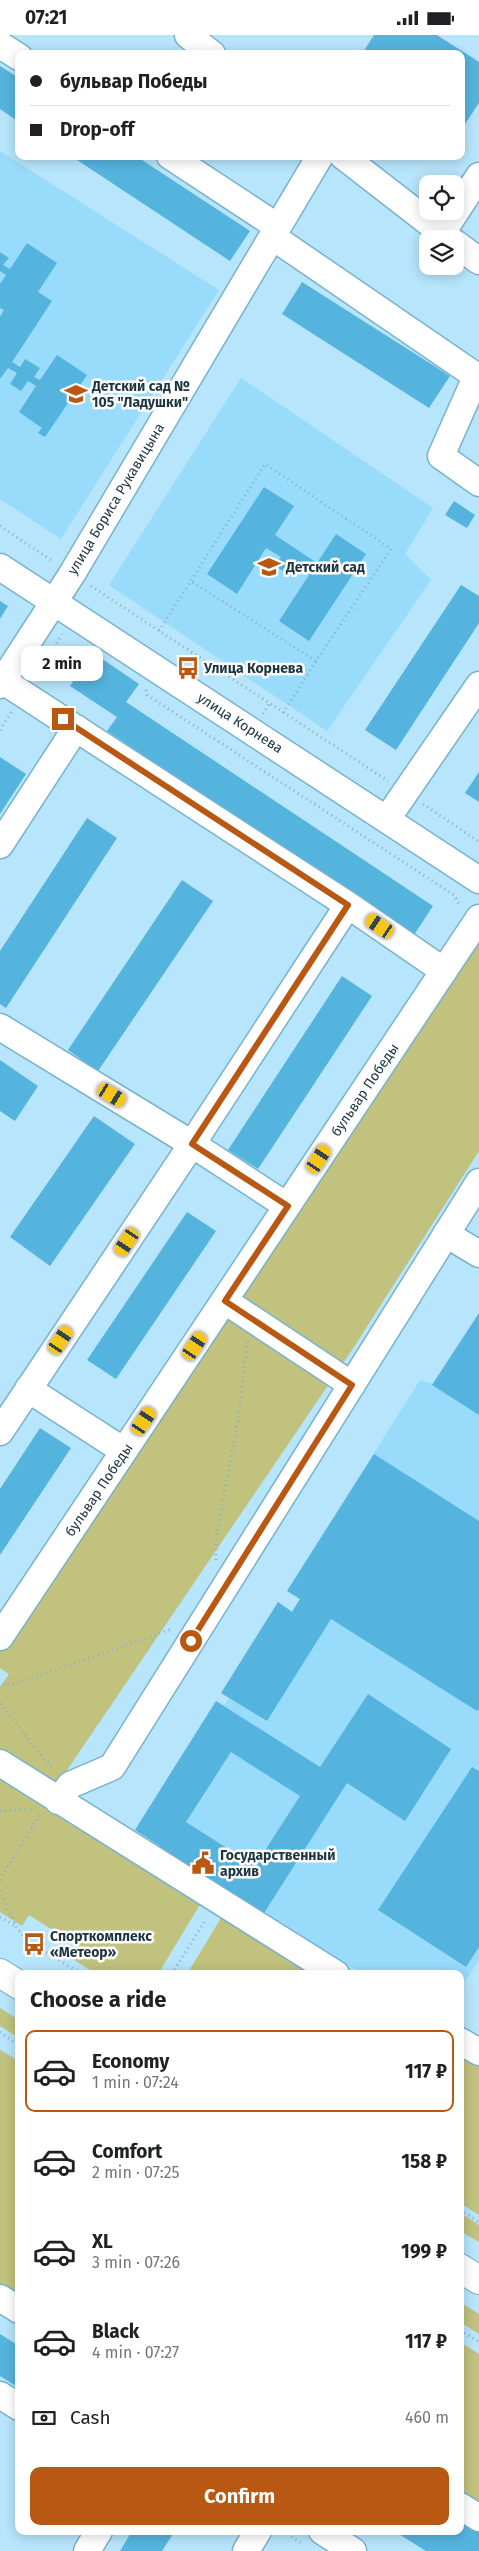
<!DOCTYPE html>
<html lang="en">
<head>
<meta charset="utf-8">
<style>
  body { margin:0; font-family:"Fira Sans",sans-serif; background:#f2f2f2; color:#202124; height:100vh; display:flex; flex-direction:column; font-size:19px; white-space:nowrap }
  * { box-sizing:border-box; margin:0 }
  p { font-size:16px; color:#757577 }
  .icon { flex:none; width:28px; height:28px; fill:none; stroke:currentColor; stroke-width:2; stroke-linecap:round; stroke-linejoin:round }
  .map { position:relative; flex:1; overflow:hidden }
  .panel { position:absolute; left:15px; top:1935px; width:449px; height:565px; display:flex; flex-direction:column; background:#fff; border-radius:10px; box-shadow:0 2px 12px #0003 }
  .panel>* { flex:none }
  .hud { position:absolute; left:15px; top:15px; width:450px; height:110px; border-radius:10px; box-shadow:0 2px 12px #0003; display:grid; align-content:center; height:110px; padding:0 15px; background:#fff }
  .controls { position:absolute; left:419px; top:140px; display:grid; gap:10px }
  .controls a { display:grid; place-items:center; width:45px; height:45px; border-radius:10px; background:#fff; box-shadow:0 2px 12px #0003; font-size:25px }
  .end { position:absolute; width:22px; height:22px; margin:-11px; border:6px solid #b85813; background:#fff; box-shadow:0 0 0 2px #fff }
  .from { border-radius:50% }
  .bubble { position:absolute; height:35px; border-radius:10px; background:#fff; box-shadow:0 2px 12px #0003; font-size:16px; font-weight:700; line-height:35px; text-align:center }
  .car { position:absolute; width:15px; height:30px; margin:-15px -8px; border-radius:6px; box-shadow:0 0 4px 1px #0007; background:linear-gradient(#f5c518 24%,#345 0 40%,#f5c518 0 76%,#345 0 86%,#f5c518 0) }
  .hud b { display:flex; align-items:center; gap:18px; height:48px; font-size:19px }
  .hud b+b { border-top:1px solid #e0e0e0 }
  .hud i { width:12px; height:12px; background:#202124 }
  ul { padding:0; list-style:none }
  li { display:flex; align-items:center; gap:15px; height:82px; margin:0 10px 8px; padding:0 5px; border:2px solid transparent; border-radius:10px }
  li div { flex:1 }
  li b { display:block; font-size:19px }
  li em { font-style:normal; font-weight:700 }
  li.on { border-color:#b85813 }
  li>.icon { width:45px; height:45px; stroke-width:1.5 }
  h2 { padding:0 15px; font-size:22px; line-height:60px }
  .pay { display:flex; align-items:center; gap:12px; height:55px; padding:0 15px; font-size:19px }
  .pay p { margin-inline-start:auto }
  .primary-button { display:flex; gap:10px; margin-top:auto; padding:10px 15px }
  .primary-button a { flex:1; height:58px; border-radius:10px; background:#b85813; color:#fff; font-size:20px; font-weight:700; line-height:58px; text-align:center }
  .status { display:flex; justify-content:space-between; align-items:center; height:35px; padding:0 25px; background:#fff; direction:ltr }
  .status svg { height:14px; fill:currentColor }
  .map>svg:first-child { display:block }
  .built { fill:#98dbfb }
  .green { fill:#c0c27e }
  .building { fill:#55b4de; fill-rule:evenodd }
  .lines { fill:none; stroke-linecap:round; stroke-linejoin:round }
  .minor-casing { stroke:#79b2cd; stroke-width:29 }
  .major-casing { stroke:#79b2cd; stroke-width:30 }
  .path { stroke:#89b0c3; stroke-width:3; stroke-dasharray:1 4; stroke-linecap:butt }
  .minor { stroke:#fff; stroke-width:26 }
  .major { stroke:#fff; stroke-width:28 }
  .route { stroke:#b85813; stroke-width:6 }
  .labels { text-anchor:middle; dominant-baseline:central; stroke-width:5; stroke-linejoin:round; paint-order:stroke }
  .poi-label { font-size:14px; font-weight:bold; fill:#1d3540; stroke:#fefefe; text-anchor:start }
  .street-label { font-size:14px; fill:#1d3540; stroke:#fefefe }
</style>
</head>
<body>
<div class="status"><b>07:21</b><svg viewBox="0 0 49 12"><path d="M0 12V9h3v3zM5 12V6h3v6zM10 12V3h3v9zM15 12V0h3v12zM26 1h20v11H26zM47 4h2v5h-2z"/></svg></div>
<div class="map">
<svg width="479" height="2516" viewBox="0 0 479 2516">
  <rect width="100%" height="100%" fill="#b7e5fb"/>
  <path class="built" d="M0 116 219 255 61 504 0 464Z
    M241 343 433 473 405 519 431 545 327 696 109 550Z
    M479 1278V1925L460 1954V1939H362L135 1795 216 1666 224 1670 229 1663 278 1567 292 1576 300 1564 287 1556 420 1345 433 1349Z"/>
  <path class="green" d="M479 904V1116L354 1312 61 1744 47 1747 0 1716V1652L9 1639 0 1633V1616Z
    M0 1737 201 1868 158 1939H96L68 1921 75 1909 29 1880 22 1891 0 1877Z
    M223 1880 314 1939H187Z
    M0 1973 19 1985V2003L0 1991Z
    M0 2015 19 2026V2267L0 2255Z
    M460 2019 479 2029V2180L460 2168Z
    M460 2178 479 2190V2207L460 2196Z
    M460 2267 479 2279V2299L460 2287Z
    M460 2307 479 2319V2476L460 2464Z"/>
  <path class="building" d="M374 0H437L479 27V68L461 95V19H362Z
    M0 31 19 43V87L0 74Z
    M71 121H136L250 196 230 226Z
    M27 208 57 228 38 257 52 266 12 327 20 332 25 324 40 333 34 342 40 345 57 320 87 340 45 402 38 398 42 393 19 377 36 351 28 346 21 356 10 349 17 338 8 333 0 344V282L4 275 0 273V249L6 240 0 236V217L9 223 3 230 10 234Z
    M302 247 450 341 429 373 282 279Z
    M264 452 294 471 275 500 317 528 336 499 366 519 309 606 279 586 309 540 294 531 289 540 275 531 281 522 266 513 237 559 207 539Z
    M454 466 475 480 467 493 445 480Z
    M461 550 479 561V588L396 715 365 695Z
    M0 566 8 571 0 584Z
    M92 617 139 649 126 667 433 871 414 900 107 696 117 682 70 651Z
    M0 722 26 739 0 779Z
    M479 737V767L465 758Z
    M87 783 117 803 6 973 0 969V916Z
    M182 845 213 866 98 1036 68 1015Z
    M342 941 372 961 258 1134 228 1115Z
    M0 1025 38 1051 15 1086 0 1076Z
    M94 1081 135 1109 50 1231 10 1202Z
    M187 1177 216 1196 116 1344 87 1325Z
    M479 1278V1380L432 1350Z
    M40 1393 71 1413 0 1520V1454Z
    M374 1419 479 1486V1674L477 1676 331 1584 267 1686 221 1658 278 1567 292 1577 300 1564 287 1556Z
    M368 1659 451 1714 405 1786 347 1748 264 1878 182 1827 178 1833 156 1819 160 1811 135 1795 216 1666 320 1732ZM231 1717 300 1761 255 1831 186 1787Z
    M472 1732 479 1736V1912L466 1932 378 1875Z
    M0 2299 19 2311V2353L0 2341Z
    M464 2489 479 2498V2516H426L394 2496H460Z
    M132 2496H175L162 2516H120Z"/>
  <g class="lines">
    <defs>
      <path id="minor" d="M188 0 212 19
        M0 10 19 22
        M170 121 278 192
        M343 121 450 204
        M442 198 479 141
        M273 202 479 343
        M455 208 479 226
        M476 342 441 421 479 448
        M0 532 479 845
        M3 646 348 870 444 936
        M0 650 72 539 320 121
        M387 784 479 650
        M0 810 76 693
        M0 992 192 1109 287 1171
        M446 1199 479 1219
        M225 1266 352 1350
        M28 1354 124 1416
        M0 1397 192 1109 348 870
        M0 1602 479 883
        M0 1728 336 1939
        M58 1766 70 1750 112 1732 479 1147
        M460 2006 479 2017
        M0 2263 19 2275
        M0 2360 19 2372
        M460 2471 479 2483
        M322 2496 353 2516
        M87 2516 99 2496
        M246 2516 258 2496"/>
      <path id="major" d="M0 1938 19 1950
        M460 2233 479 2245"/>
    </defs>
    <use href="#minor" class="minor-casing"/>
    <use href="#major" class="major-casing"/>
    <path class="path" d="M0 491 54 527
      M91 551 388 746
      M159 596 265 429 391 514 316 626 192 547
      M35 642 62 599
      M146 655 147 660 454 860 460 871
      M283 678 316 626
      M263 679 269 669
      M0 695 12 676
      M423 769 479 807
      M216 1525V1502L238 1386 247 1306
      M3 1649 12 1650 169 1595 173 1597
      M0 1669 52 1733
      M0 1776 32 1774
      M0 1845 40 1779
      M0 1855 17 1893 29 1907 82 1939
      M0 1882 17 1892
      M172 1939 206 1884
      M0 1997 19 2010
      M460 2175 479 2187
      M460 2295 479 2307
      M283 2496 303 2509"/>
    <use href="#minor" class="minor"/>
    <use href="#major" class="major"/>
  </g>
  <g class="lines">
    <path class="route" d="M63 684 348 870 192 1109 288 1171 225 1266 352 1350 191 1606"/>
  </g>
  <defs>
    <symbol id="school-bare" viewBox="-9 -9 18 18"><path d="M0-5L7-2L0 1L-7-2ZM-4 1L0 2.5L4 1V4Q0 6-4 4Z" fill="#b85813" stroke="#fefefe" stroke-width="2.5" paint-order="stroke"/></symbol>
    <symbol id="bus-bare" viewBox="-9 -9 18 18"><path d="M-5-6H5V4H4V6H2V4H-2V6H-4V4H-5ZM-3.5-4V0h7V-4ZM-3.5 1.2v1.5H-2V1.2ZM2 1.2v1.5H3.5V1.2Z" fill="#b85813" stroke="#fefefe" stroke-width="2.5" paint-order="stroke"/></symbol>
    <symbol id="civic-bare" viewBox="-9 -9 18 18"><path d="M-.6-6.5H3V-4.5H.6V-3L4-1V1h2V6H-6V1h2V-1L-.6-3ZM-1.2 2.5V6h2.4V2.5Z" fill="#b85813" stroke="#fefefe" stroke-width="2.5" paint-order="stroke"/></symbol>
  </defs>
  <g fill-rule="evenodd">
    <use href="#school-bare" x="60" y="343" width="32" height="32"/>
    <use href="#school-bare" x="253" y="516" width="32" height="32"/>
    <use href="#bus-bare" x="172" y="617" width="32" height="32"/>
    <use href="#civic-bare" x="187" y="1812" width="32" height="32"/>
    <use href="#bus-bare" x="18" y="1893" width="32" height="32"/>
  </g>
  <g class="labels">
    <g class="poi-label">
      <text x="92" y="351">Детский сад №<tspan x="92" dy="16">105 "Ладушки"</tspan></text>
      <text x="286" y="532">Детский сад</text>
      <text x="204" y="633">Улица Корнева</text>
      <text x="220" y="1820">Государственный<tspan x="220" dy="16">архив</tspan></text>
      <text x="50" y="1901">Спорткомплекс<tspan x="50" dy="16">«Метеор»</tspan></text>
    </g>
    <g class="street-label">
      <text transform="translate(116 464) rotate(-59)">улица Бориса Рукавицына</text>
      <text transform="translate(240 688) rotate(33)">улица Корнева</text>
      <text transform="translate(365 1055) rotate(-56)">бульвар Победы</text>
      <text transform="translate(99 1455) rotate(-56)">бульвар Победы</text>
    </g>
  </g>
</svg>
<div class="controls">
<a><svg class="icon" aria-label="locate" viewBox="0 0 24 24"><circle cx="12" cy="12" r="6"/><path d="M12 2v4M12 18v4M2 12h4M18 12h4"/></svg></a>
<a><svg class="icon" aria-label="layers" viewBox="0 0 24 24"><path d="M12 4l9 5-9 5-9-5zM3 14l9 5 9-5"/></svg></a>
</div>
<i class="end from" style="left:191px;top:1606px"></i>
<i class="end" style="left:63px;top:684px"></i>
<div class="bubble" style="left:21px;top:611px;width:82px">2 min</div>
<i class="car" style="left:380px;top:891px;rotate:304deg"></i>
<i class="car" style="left:112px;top:1060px;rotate:121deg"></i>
<i class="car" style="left:319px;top:1124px;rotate:33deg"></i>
<i class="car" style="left:127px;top:1207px;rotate:214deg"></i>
<i class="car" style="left:61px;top:1305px;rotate:34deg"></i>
<i class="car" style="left:195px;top:1311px;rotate:34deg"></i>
<i class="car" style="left:144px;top:1386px;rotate:34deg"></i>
<div class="hud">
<b><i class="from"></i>бульвар Победы</b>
<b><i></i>Drop-off</b>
</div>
<section class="panel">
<h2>Choose a ride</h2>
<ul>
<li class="on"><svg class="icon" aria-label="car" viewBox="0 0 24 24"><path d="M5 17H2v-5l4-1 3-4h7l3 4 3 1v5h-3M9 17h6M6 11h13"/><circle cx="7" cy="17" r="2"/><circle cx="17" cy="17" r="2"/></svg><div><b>Economy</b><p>1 min · 07:24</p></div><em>117 ₽</em></li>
<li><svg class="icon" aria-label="car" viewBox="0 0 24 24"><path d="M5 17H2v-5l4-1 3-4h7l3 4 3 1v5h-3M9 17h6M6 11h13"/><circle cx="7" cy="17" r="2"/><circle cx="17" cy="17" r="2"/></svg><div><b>Comfort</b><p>2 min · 07:25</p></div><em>158 ₽</em></li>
<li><svg class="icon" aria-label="car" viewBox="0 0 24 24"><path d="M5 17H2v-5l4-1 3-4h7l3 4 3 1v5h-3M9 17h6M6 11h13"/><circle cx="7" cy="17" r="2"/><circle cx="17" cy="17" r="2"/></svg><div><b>XL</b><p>3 min · 07:26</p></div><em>199 ₽</em></li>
<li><svg class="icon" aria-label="car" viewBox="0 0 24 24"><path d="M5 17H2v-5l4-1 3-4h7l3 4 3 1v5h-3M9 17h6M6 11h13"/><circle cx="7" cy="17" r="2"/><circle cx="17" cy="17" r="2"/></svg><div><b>Black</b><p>4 min · 07:27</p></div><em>117 ₽</em></li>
</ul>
<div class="pay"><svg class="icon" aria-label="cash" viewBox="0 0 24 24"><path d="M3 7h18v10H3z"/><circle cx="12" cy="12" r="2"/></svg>Cash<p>460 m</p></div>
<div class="primary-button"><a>Confirm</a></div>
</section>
</div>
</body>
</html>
